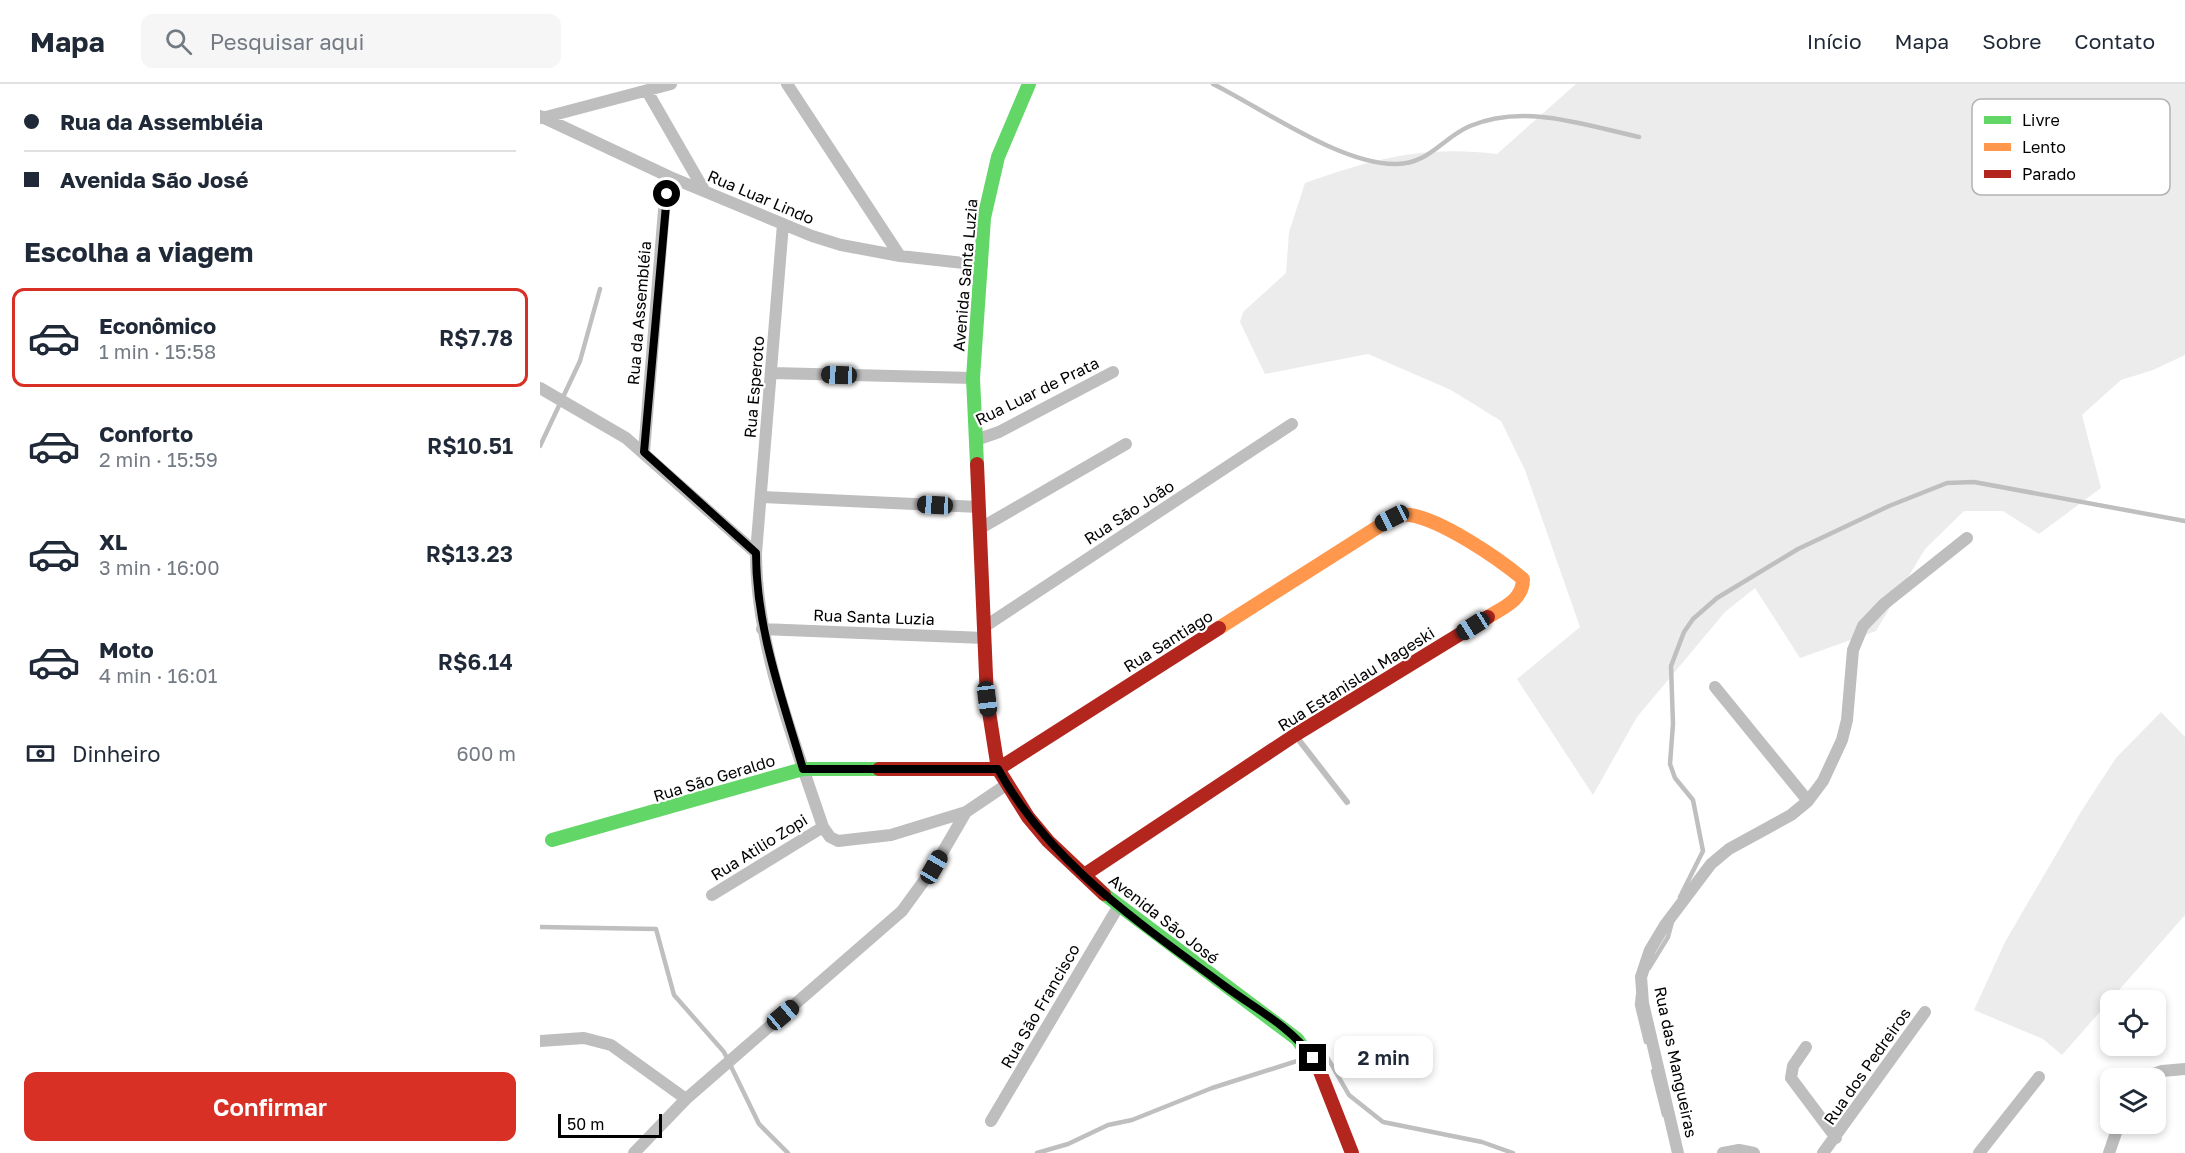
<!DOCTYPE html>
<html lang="pt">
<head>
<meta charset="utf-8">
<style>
  body { margin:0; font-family:"Golos Text",sans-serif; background:#f6f6f7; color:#1f2937; height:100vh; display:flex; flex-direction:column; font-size:22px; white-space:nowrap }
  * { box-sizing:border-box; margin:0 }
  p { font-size:20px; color:#747a83 }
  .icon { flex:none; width:33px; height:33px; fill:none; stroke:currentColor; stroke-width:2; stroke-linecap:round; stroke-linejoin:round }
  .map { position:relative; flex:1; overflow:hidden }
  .side { display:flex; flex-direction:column; background:#fff; width:540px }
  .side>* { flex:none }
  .top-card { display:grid; align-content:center; height:132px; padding:0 24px; background:#fff }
  .controls { position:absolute; left:1560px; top:906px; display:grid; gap:12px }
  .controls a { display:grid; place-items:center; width:66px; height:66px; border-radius:12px; background:#fff; box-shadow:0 3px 9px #0003; font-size:30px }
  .scale { position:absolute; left:18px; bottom:15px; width:104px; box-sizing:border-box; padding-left:6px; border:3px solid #000; border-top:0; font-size:16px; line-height:21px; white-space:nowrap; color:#000; -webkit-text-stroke:4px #fff; paint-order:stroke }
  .end { position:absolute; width:27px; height:27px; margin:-14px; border:8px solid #000; background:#fff; box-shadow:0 0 0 3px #fff }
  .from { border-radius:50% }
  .bubble { position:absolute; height:42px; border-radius:12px; background:#fff; box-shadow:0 3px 9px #0003; font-size:20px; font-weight:600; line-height:42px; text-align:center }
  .car { position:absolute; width:18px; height:36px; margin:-18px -9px; border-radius:8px; box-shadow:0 0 4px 2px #0007; background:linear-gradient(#222 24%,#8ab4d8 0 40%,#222 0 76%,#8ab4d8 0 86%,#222 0) }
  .top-card b { display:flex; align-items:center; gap:21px; height:57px; font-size:22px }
  .top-card b+b { border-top:2px solid #e0e1e3 }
  .top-card i { width:15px; height:15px; background:#1f2937 }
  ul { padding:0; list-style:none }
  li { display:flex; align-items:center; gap:18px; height:99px; margin:0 12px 9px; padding:0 12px; border:3px solid transparent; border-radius:12px }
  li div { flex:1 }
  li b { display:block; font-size:22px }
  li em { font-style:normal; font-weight:600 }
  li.active { border-color:#d93025 }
  li>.icon { width:54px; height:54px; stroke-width:1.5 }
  h2 { padding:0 24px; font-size:27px; line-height:72px }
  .pay { display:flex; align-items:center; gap:15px; height:66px; padding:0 24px; font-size:22px }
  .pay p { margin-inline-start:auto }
  .cta { display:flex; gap:12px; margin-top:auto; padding:12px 24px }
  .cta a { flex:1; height:69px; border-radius:12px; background:#d93025; color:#fff; font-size:24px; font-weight:600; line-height:69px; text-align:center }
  header { display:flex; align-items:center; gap:36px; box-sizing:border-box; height:84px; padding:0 30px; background:#fff; border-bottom:2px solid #e0e1e3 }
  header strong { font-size:28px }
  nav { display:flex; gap:33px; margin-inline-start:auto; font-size:21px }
  .search { width:420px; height:54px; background:#f6f6f7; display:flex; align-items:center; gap:15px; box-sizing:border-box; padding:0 21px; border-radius:12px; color:#747a83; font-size:22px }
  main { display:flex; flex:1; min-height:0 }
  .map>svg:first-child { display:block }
  .green { fill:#ececec }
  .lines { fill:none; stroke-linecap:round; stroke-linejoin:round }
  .stream { stroke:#bfbfbf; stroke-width:4.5 }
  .lane { stroke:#bebebe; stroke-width:6 }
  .street { stroke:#bebebe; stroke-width:12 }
  .fast { stroke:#63d668; stroke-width:14 }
  .slow { stroke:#ff974d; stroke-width:14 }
  .jam { stroke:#b3261e; stroke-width:14 }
  .route { stroke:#000; stroke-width:8 }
  .labels { text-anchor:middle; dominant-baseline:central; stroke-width:4.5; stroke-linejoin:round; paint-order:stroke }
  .street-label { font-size:16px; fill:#000; stroke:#fff }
  .key { fill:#fff; stroke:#b2b2b2; stroke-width:1.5 }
  .key-label { font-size:16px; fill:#000 }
</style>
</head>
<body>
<header>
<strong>Mapa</strong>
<div class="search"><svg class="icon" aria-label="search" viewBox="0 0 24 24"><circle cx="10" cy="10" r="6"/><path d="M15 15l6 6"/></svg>Pesquisar aqui</div>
<nav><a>Início</a><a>Mapa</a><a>Sobre</a><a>Contato</a></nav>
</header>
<main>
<section class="side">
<div class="top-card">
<b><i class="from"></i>Rua da Assembléia</b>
<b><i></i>Avenida São José</b>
</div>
<h2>Escolha a viagem</h2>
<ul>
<li class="active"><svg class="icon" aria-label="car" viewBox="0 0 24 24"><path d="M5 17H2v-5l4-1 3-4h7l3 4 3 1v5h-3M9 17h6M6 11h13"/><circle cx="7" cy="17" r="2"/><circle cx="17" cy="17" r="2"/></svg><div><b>Econômico</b><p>1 min · 15:58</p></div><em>R$7.78</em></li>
<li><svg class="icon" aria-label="car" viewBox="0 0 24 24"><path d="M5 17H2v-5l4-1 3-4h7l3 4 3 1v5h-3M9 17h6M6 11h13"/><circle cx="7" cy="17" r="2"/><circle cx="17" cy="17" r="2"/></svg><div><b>Conforto</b><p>2 min · 15:59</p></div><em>R$10.51</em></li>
<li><svg class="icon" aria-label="car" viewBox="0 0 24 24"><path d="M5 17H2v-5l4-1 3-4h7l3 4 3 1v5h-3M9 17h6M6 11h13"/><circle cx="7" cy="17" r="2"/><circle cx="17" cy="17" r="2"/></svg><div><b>XL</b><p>3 min · 16:00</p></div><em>R$13.23</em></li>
<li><svg class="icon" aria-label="car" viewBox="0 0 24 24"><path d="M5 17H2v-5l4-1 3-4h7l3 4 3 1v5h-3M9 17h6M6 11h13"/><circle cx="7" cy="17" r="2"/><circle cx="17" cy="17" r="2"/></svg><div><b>Moto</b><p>4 min · 16:01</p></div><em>R$6.14</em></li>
</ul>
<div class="pay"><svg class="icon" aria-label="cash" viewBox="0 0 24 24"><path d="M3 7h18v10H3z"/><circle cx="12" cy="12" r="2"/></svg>Dinheiro<p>600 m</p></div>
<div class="cta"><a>Confirmar</a></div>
</section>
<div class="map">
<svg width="1645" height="1069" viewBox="0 0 1645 1069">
  <rect width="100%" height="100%" fill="#fff"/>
  <path class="green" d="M1036 0H1645V271L1613 286 1581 296 1542 331 1561 404 1499 450 1463 427H1424L1385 465 1336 547 1260 574 1215 504 1185 528 1097 633 1053 711 977 595 1040 543 985 386 961 337 911 306 828 270 725 290 700 238 703 228 746 189 749 148 765 99C833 75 883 61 957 70Z
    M1621 628 1645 653V831L1522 971 1503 955 1434 926 1465 858 1542 726 1576 674Z"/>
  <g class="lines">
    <path class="stream" d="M673 0C723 25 800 80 855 80 888 81 902 54 930 42 985 19 1044 41 1099 53
      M0 362 40 277 60 205
      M1140 813 1163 767 1153 716 1135 694 1130 680 1133 640 1131 582 1144 548 1153 535 1177 514 1258 465 1349 422 1407 399 1434 398 1645 437
      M0 843 116 845 134 911 184 968 219 1040 248 1069
      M1109 884 1128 853 1132 838
      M1098 911 1097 921 1106 958
      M1113 987 1124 1031
      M497 1069 528 1060 568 1041 592 1036 672 1004 782 969 786 971 809 1011 843 1038 942 1058 973 1069"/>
    <path class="lane" d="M755 651 807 718"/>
    <path class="street" d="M247 0 360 172
      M107 7 164 106
      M0 32 130 93 272 152 301 161 360 172 442 181
      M2 34 131 0
      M243 140 216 469C216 562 254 656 283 743L290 753 298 757 351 751 426 728 466 701
      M232 289 433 294
      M0 304 86 354 216 469
      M436 356 459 348 573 288
      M104 368 124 126 130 93
      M222 413 439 423
      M439 445 586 360
      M444 543 752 340
      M222 545 444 554
      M1175 603 1268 717
      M172 811 283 743
      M0 957 44 954 71 961 146 1015
      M1266 963 1253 982 1251 994 1296 1054
      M1603 994 1622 987 1645 985
      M451 1037 578 823
      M94 1069 146 1015 362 827 394 783 426 728
      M1138 1069 1103 919 1101 893 1110 866 1125 841 1171 780 1189 765 1251 731 1268 717 1283 697 1302 656 1307 636 1313 566 1323 542 1344 520 1427 454
      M1183 1069 1199 1066 1214 1069
      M1283 1069 1385 928
      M1439 1069 1499 993
      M1569 1069 1579 1040"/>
    <path class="fast" d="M437 380 433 294 444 134 458 73 489 0
      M12 756 263 685H339
      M564 810 757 955 765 966"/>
    <path class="slow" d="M679 544 852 434C858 433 864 430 870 431 902 436 958 474 983 495 983 516 964 523 948 533"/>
    <path class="jam" d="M437 380 447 615 458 685 488 733 508 757 564 810
      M339 685H458L679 544
      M544 791 755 651 948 533
      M765 966 779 985 812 1069"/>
  </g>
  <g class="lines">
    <path class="route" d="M127 110 104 368 216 469C216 544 242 613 263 685H458C510 780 601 840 686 903 716 925 751 943 773 974"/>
  </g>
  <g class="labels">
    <g class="street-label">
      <text transform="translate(221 113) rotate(23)">Rua Luar Lindo</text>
      <text transform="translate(425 191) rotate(-85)">Avenida Santa Luzia</text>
      <text transform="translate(99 229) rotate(-85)">Rua da Assembléia</text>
      <text transform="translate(214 303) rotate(-85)">Rua Esperoto</text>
      <text transform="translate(497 307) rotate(-26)">Rua Luar de Prata</text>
      <text transform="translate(589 428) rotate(-33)">Rua São João</text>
      <text transform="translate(334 533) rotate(2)">Rua Santa Luzia</text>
      <text transform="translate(628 557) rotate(-32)">Rua Santiago</text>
      <text transform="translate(816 595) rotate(-32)">Rua Estanislau Mageski</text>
      <text transform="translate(174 694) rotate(-17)">Rua São Geraldo</text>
      <text transform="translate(219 763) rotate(-32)">Rua Atilio Zopi</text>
      <text transform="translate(624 835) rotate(38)">Avenida São José</text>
      <text transform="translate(500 922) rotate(-60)">Rua São Francisco</text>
      <text transform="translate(1136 978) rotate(78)">Rua das Mangueiras</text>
      <text transform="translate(1327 982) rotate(-55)">Rua dos Pedreiros</text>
    </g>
  </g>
  <rect x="1432" y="15" width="198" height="96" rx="9" class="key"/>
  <rect x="1444" y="32" width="27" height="8" fill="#63d668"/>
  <rect x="1444" y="59" width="27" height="8" fill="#ff974d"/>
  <rect x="1444" y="86" width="27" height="8" fill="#b3261e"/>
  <g class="key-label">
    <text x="1482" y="42">Livre</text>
    <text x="1482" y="69">Lento</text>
    <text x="1482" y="96">Parado</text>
  </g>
</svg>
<div class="controls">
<a><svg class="icon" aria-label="locate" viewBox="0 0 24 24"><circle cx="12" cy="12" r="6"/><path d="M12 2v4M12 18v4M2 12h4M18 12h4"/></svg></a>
<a><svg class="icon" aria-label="layers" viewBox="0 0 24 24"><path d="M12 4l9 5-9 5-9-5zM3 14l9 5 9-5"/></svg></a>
</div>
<div class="scale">50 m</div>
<i class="end from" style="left:127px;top:110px"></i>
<i class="end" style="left:773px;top:974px"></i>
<div class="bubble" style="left:794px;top:952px;width:99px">2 min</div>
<i class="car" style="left:299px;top:291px;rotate:272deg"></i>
<i class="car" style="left:395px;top:421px;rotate:273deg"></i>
<i class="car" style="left:852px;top:434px;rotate:243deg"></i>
<i class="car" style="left:933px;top:542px;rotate:238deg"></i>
<i class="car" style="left:447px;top:615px;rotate:173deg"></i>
<i class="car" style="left:394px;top:783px;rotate:30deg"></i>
<i class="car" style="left:243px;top:931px;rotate:50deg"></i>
</div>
</main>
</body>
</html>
